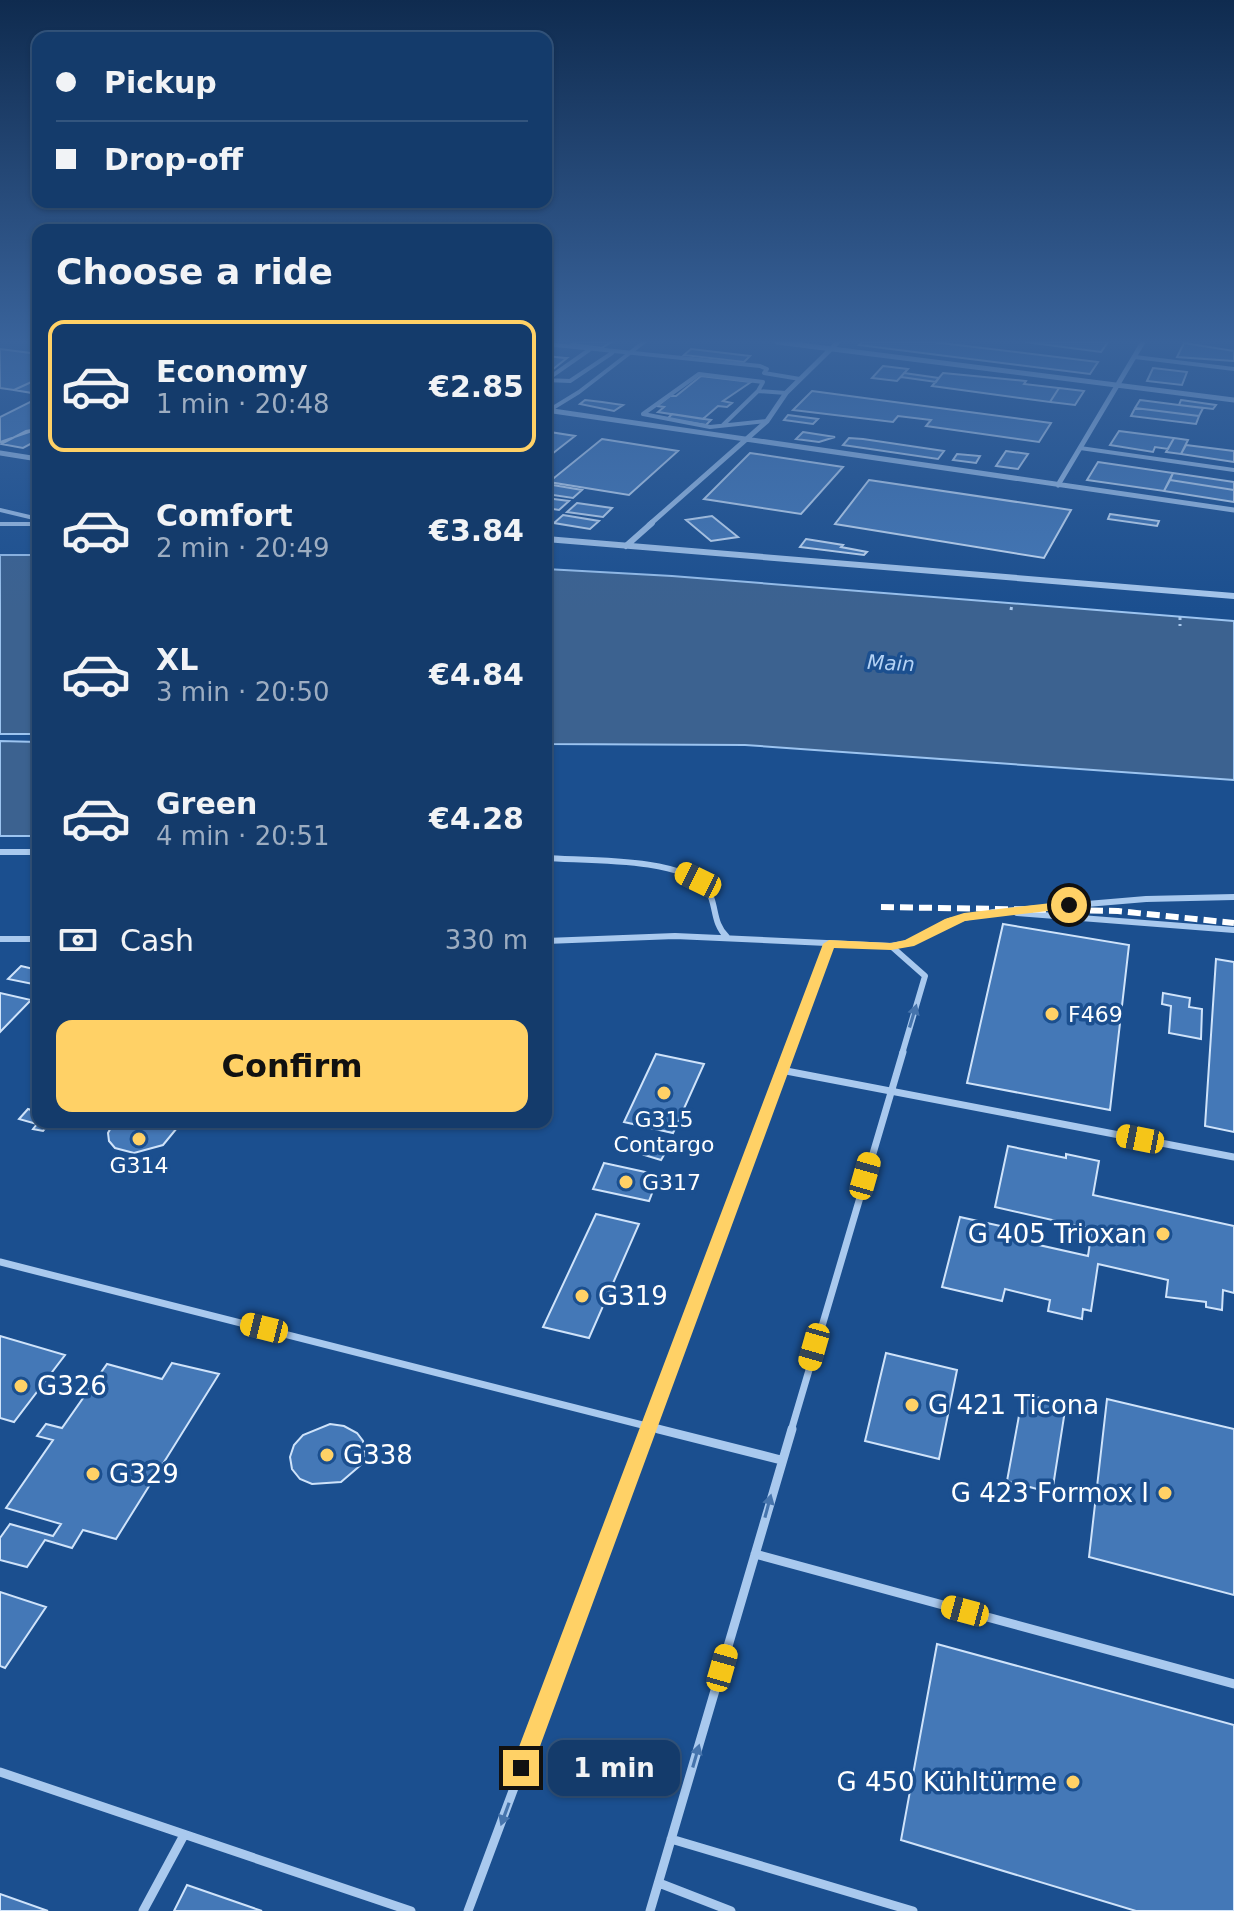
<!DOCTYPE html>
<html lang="en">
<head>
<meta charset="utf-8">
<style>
  body { margin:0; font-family:"DejaVu Sans",sans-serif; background:#214673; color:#f1f3f6; height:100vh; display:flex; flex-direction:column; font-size:30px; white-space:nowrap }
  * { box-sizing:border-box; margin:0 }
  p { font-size:26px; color:#9dadc1 }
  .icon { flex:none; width:44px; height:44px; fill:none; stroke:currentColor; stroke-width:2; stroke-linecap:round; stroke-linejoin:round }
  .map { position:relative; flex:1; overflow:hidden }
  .sheet { position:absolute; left:32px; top:224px; width:520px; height:904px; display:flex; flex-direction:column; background:#143b6b; border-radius:16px; box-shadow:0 2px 6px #0004,0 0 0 2px #33557e }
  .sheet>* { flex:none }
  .hud { position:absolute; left:32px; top:32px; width:520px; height:176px; border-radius:16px; box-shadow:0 2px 6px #0004,0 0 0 2px #33557e; display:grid; align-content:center; height:176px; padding:0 24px; background:#143b6b }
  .end { position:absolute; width:36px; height:36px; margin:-18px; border:10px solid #ffd166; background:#111; box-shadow:0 0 0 4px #111 }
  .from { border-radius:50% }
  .bubble { position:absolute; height:56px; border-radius:16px; background:#143b6b; box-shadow:0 2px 6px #0004,0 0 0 2px #33557e; font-size:26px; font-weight:700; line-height:56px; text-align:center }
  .car { position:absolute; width:24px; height:48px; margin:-24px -12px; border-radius:10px; box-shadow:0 0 6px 2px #0007; background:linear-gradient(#f5c518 24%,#345 0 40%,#f5c518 0 76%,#345 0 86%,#f5c518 0) }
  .hud b { display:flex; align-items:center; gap:28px; height:76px; font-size:30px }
  .hud b+b { border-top:2px solid #33557e }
  .hud i { width:20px; height:20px; background:#f1f3f6 }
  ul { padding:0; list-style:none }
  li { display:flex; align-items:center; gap:24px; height:132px; margin:0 16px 12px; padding:0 8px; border:4px solid transparent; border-radius:16px }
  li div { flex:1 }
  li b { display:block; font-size:30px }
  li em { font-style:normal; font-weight:700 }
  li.selected { border-color:#ffd166 }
  li>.icon { width:72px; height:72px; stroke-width:1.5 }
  h2 { padding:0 24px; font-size:36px; line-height:96px }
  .pay { display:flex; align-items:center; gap:20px; height:88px; padding:0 24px; font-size:30px }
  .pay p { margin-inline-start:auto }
  .primary-button { display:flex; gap:16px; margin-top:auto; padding:16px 24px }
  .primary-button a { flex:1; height:92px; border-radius:16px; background:#ffd166; color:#111; font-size:32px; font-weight:700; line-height:92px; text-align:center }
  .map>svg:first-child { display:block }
  .water { fill:#3c6290; stroke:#9cc4f0; stroke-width:2 }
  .building { fill:#4478b7; stroke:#cfe3fa; stroke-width:2 }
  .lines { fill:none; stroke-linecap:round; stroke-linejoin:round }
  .path { stroke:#a9c9ee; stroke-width:3; stroke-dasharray:3 4; stroke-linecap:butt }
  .lane-far3 { stroke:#a9c9ee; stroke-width:4 }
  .lane-far2 { stroke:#a9c9ee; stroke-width:6 }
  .lane-far1 { stroke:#a9c9ee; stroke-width:7 }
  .lane { stroke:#a9c9ee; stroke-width:9 }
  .street-far1 { stroke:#a9c9ee; stroke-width:5 }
  .street { stroke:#a9c9ee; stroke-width:6 }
  .rail { stroke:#fff; stroke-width:6; stroke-dasharray:13 6; stroke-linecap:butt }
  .oneway { fill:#4674ac }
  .route { fill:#ffd166 }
  .poi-dot { fill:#ffd166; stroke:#1b4f8f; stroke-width:3 }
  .labels { text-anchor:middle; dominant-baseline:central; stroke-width:7; stroke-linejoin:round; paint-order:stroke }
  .far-water-label { font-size:20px; font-style:italic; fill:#b5d3f5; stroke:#1b4f8f }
  .poi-label { font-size:22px; fill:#fff; stroke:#1b4f8f; text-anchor:start }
  .near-poi-label { font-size:26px; fill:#fff; stroke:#1b4f8f; text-anchor:start }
</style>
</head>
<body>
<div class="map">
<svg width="1234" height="1911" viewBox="0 0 1234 1911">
  <rect width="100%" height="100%" fill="#1b4f8f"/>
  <path class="water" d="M0 555H38V734H0Z
    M546 569 672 576 1234 621V780L745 745 546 744Z
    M0 741 38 742V836H0Z"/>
  <path class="building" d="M576 342H611L602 348 572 344Z
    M862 342H933L1098 362 1090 374 859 345Z
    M1025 342H1108L1101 352Z
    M1184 343 1234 351V361L1177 357Z
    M0 349 38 354V379L14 390 0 388Z
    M691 349 750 356 744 362 684 355Z
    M546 356 565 358H567L552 370 546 369Z
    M883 366 908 369 897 381 872 378Z
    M1153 368 1187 372 1182 385 1147 381Z
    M904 373 939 378 936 382 901 377Z
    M943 373 1026 381 1024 384 1059 388 1050 402 932 386Z
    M701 376 751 382 723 401 732 403 727 407 718 406 703 419 658 412 664 407 657 406 670 396H676Z
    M38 379V394L14 390Z
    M1059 388 1084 391 1075 405 1050 402Z
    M812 391 1051 423 1039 442 926 426 931 420 898 416 893 422 793 410Z
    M38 398V429L0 442V417Z
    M585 400 602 402 623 405 614 411 580 404Z
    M1140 400 1179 405 1203 408 1199 416 1135 408Z
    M1181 400 1216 405 1213 409 1179 405Z
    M1135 408 1199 416 1196 424 1131 416Z
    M672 414 711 420 706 425 667 419Z
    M788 415 818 419 813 424 784 420Z
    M38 429V440L23 448 1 444 26 431Z
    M1119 431 1174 438 1168 449 1155 447 1153 452 1110 445Z
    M550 432 575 436 552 454 546 453V435Z
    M803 432 835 437 819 442 796 439Z
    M849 438 863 439 944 451 938 459 843 445Z
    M1174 438 1188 440 1181 454 1166 452Z
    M602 439 678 451 629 495 549 482Z
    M1186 445 1234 451V462L1181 454Z
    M1006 451 1028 454 1018 469 996 466Z
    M750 453 843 467 801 514 704 499Z
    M957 454 980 456 976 463 953 460Z
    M1098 462 1173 473 1164 491 1087 480Z
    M1173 473 1234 482V490L1170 480Z
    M869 480 1071 510 1044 558 835 524Z
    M1170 480 1234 490V502L1164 491Z
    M546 485 547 484 582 490 573 498 546 494Z
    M546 498 569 501 559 510 546 508Z
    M577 503 612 508 603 517 567 512Z
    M1110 514 1159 521 1157 526 1108 519Z
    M563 515 599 521 590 529 554 523Z
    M712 516 738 537 711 541 686 520Z
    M806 539 843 545 841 547 867 552 864 555 800 547Z
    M1003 924 1129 945 1110 1110 967 1083Z
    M1216 959 1234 962V1132L1205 1126Z
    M21 966 38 970V985L8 979Z
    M0 993 31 1000 0 1032Z
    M1163 993 1190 998 1189 1007 1202 1009 1201 1039 1169 1033 1171 1006 1162 1004Z
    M656 1054 704 1064 673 1133 624 1122Z
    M28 1109 38 1112V1122H62L57 1128 48 1125 43 1131 33 1129 37 1124 19 1119Z
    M114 1122H175L177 1128 163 1145 134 1153 115 1148 109 1141 108 1133Z
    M651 1143 668 1148 661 1160 644 1155Z
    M1008 1146 1066 1158V1154L1099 1161 1093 1195 1234 1226V1293L1223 1290 1222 1310 1206 1307V1302L1166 1297 1168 1280 1098 1264 1091 1311 1083 1309 1082 1319 1048 1311 1050 1300 1005 1289 1002 1301 942 1287 960 1217 1014 1229 1012 1239 1088 1256 1092 1229 995 1207Z
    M604 1163 659 1175 649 1201 593 1189Z
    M596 1214 639 1224 589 1338 543 1327Z
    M0 1336 65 1355 14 1422 0 1418Z
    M886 1353 957 1370 939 1459 865 1441Z
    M172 1363 219 1374 116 1539 83 1530 72 1548 45 1540 27 1567 0 1560V1538L10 1524 53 1536 61 1524 6 1508 53 1440 37 1436 46 1424 62 1428 107 1364 162 1379Z
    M1023 1394 1066 1404 1052 1493 1007 1481Z
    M1107 1399 1234 1429V1595L1089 1557Z
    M330 1424 344 1426 357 1433 363 1441 365 1453 362 1464 341 1482 312 1484 300 1479 292 1469 290 1457 294 1445 303 1435Z
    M0 1592 46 1607 5 1668 0 1666Z
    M937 1644 1234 1725V1911H1136L901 1840Z
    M187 1885 262 1911H174Z
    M0 1894 48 1911H0Z"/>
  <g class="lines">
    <path class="path" d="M1011 610 1012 604
      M1180 617V626"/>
    <path class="lane-far3" d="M546 344 760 366 767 369 764 373 800 379
      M1135 357 1234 369
      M546 380 570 381 612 353
      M546 380 589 350
      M548 411 579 392 644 342
      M767 421 710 427 643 414 699 374 763 382 758 391 786 393
      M723 425 758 391
      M1080 448 1234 470
      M0 510 38 519
      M0 524H38"/>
    <path class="lane-far2" d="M0 852H38
      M546 858C584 861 679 857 705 887 718 902 711 922 727 937
      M1017 913 1234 930
      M0 939H38
      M546 941 675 936 891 946 909 943 949 921 993 912 1146 899 1234 897
      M891 946 925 976 902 1054
      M788 1054 829 944"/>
    <path class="lane-far1" d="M781 1070 1234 1157
      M0 1262 666 1431
      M647 1431 789 1052
      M791 1431 903 1052"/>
    <path class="lane" d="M658 1429 781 1460
      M755 1554 1234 1684
      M0 1772 411 1911
      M671 1839 913 1911
      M659 1883 731 1911
      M143 1911 184 1835
      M468 1911 648 1429
      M650 1911 792 1429"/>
    <path class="street-far1" d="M777 342 1234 400
      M546 410 1234 510
      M0 453 38 459
      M1058 485 1143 342
      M649 525 767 421 786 393 838 342"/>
    <path class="street" d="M546 539 1234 596
      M626 546 652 523"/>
    <path class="rail" d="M881 907 1118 911 1234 923"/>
  </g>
  <defs><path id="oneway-solid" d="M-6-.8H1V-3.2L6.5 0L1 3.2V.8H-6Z" transform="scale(2)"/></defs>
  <g class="oneway">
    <use href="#oneway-solid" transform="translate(913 1016) rotate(-73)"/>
    <use href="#oneway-solid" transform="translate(768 1506) rotate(-75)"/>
    <use href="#oneway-solid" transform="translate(696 1756) rotate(-74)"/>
    <use href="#oneway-solid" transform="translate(505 1814) rotate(110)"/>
  </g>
  <linearGradient id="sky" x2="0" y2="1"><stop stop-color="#0f2b4f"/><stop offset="0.56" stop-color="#39639b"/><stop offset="1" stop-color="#39639b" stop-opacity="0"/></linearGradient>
  <rect width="1234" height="610" fill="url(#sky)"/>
  <path class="route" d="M1069 901 1075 905 1073 908 965 921 914 946 891 950 834 948 532 1768 529 1776 521 1779 514 1776 511 1768 823 944 829 940 891 943 905 940 945 919 964 913Z"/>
  <g class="poi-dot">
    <circle cx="1052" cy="1014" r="8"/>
    <circle cx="664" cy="1093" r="8"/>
    <circle cx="139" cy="1139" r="8"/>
    <circle cx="626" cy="1182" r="8"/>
    <circle cx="1163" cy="1234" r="8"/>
    <circle cx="582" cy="1296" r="8"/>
    <circle cx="21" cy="1386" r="8"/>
    <circle cx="912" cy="1405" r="8"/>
    <circle cx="327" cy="1455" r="8"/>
    <circle cx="93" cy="1474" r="8"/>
    <circle cx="1165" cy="1493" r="8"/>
    <circle cx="1073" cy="1782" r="8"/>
  </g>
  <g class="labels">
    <g class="far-water-label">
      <text transform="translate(891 663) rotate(3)">Main</text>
    </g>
    <g class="poi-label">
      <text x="1068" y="1014">F469</text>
      <text x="664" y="1119" text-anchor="middle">G315<tspan x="664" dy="25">Contargo</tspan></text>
      <text x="139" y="1165" text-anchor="middle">G314</text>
      <text x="642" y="1182">G317</text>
    </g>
    <g class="near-poi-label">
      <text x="1147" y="1234" text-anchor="end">G 405 Trioxan</text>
      <text x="598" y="1296">G319</text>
      <text x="37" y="1386">G326</text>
      <text x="928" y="1405">G 421 Ticona</text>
      <text x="343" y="1455">G338</text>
      <text x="109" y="1474">G329</text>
      <text x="1149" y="1493" text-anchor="end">G 423 Formox I</text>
      <text x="1057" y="1782" text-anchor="end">G 450 Kühltürme</text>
    </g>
  </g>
</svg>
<i class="end from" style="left:1069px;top:905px"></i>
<i class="end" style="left:521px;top:1768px"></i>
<div class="bubble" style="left:548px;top:1740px;width:132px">1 min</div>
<i class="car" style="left:698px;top:880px;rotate:296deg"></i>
<i class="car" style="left:1140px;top:1139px;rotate:281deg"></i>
<i class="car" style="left:865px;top:1176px;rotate:16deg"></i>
<i class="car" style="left:264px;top:1328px;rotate:284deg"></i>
<i class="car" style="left:814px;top:1347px;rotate:196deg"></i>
<i class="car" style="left:965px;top:1611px;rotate:285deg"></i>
<i class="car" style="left:722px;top:1668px;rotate:16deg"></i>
<div class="hud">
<b><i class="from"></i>Pickup</b>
<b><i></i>Drop-off</b>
</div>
<section class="sheet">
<h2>Choose a ride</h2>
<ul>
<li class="selected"><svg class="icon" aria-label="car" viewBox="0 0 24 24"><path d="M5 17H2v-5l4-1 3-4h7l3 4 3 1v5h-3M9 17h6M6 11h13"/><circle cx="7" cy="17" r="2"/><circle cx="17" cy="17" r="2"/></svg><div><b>Economy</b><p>1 min · 20:48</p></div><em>€2.85</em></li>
<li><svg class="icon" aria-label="car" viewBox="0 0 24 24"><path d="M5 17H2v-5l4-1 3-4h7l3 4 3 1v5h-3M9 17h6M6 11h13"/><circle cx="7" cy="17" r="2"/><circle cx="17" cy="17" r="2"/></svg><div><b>Comfort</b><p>2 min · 20:49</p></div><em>€3.84</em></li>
<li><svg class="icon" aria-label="car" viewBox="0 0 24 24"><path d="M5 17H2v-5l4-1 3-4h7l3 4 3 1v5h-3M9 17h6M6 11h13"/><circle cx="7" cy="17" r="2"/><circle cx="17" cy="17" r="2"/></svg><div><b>XL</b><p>3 min · 20:50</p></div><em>€4.84</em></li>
<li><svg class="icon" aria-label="car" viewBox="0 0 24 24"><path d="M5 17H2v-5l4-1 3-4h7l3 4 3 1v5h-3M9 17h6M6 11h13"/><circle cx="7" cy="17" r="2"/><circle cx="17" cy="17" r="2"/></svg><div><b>Green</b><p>4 min · 20:51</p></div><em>€4.28</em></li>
</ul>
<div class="pay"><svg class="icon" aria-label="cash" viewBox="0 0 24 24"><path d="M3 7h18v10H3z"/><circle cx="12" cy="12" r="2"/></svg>Cash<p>330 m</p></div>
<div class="primary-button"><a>Confirm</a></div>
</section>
</div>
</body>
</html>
